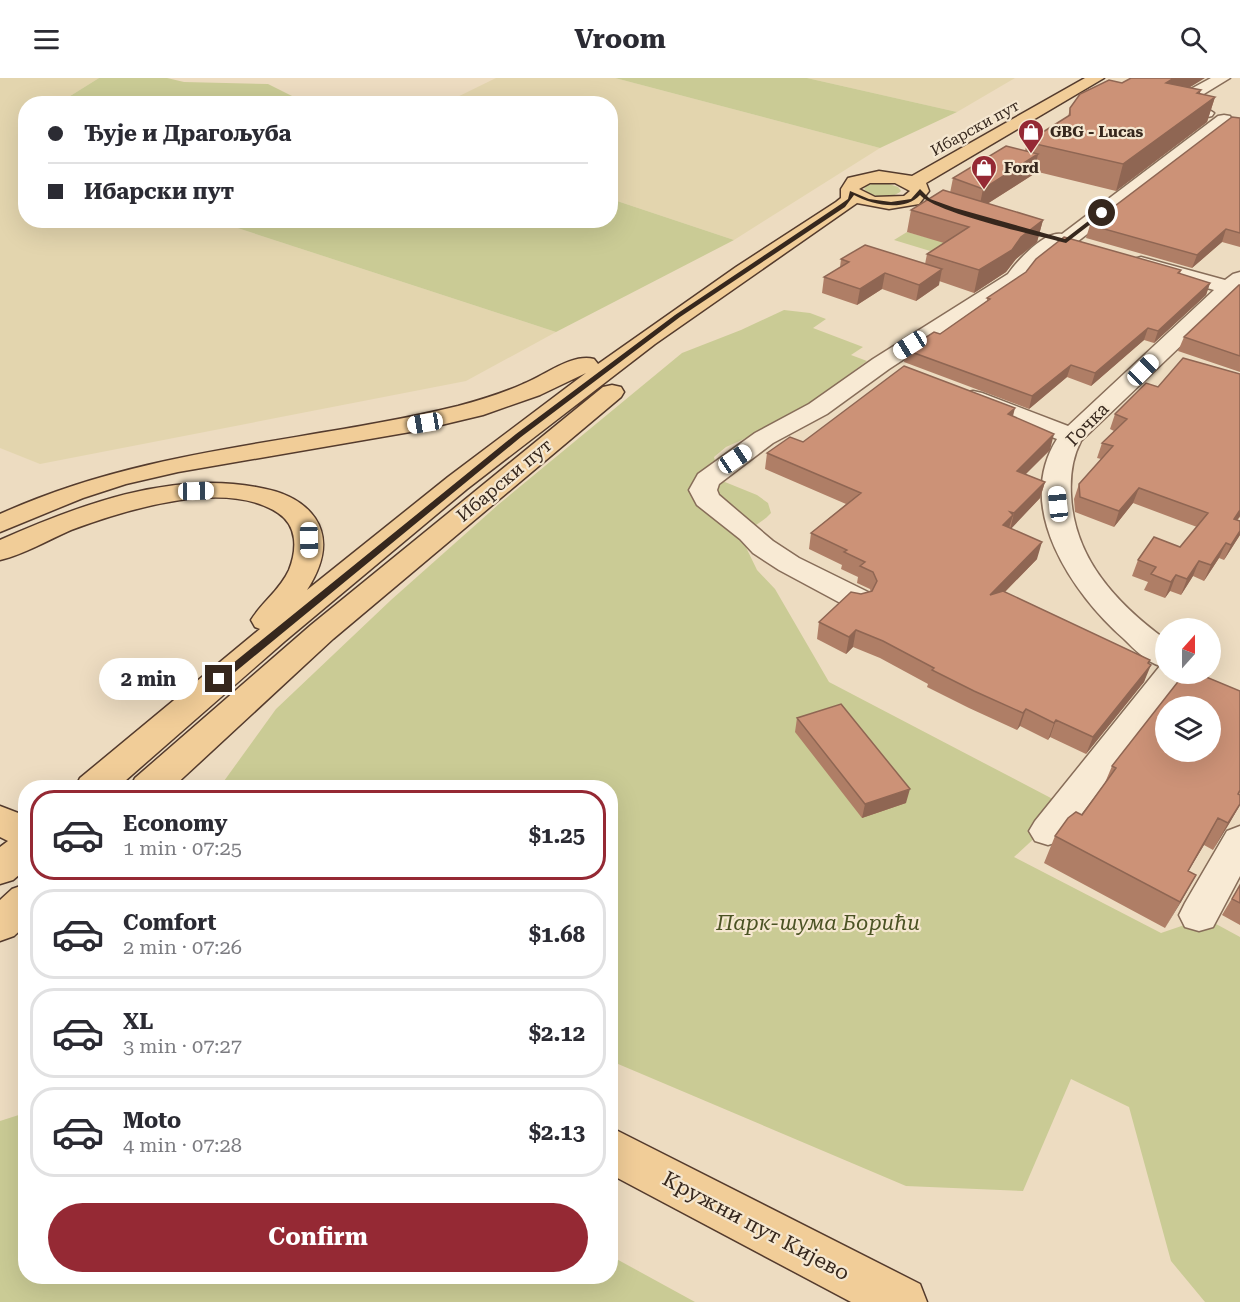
<!DOCTYPE html>
<html lang="en">
<head>
<meta charset="utf-8">
<style>
  body { margin:0; font-family:"Roboto Serif",serif; background:#f7f7f7; color:#2b2b33; height:100vh; display:flex; flex-direction:column; font-size:22px; white-space:nowrap }
  * { box-sizing:border-box; margin:0 }
  p { font-size:20px; color:#7c7c81 }
  .icon { flex:none; width:33px; height:33px; fill:none; stroke:currentColor; stroke-width:2; stroke-linecap:round; stroke-linejoin:round }
  .map { position:relative; flex:1; overflow:hidden }
  .side { position:absolute; left:18px; top:702px; width:600px; height:504px; display:flex; flex-direction:column; background:#fff; border-radius:24px; box-shadow:0 6px 24px #0002 }
  .side>* { flex:none }
  .top-card { position:absolute; left:18px; top:18px; width:600px; height:132px; border-radius:24px; box-shadow:0 6px 24px #0002; display:grid; align-content:center; height:132px; padding:0 30px; background:#fff }
  .needle { width:39px; rotate:21deg }
  .tools { position:absolute; left:1155px; top:540px; display:grid; gap:12px }
  .tools a { display:grid; place-items:center; width:66px; height:66px; border-radius:50%; background:#fff; box-shadow:0 6px 24px #0002; font-size:30px }
  .end { position:absolute; width:27px; height:27px; margin:-14px; border:8px solid #36271d; background:#fff; box-shadow:0 0 0 3px #fff }
  .from { border-radius:50% }
  .bubble { position:absolute; height:42px; border-radius:21px; background:#fff; box-shadow:0 6px 24px #0002; font-size:20px; font-weight:700; line-height:42px; text-align:center }
  .car { position:absolute; width:18px; height:36px; margin:-18px -9px; border-radius:8px; box-shadow:0 0 4px 2px #0007; background:linear-gradient(#fff 24%,#345 0 40%,#fff 0 76%,#345 0 86%,#fff 0) }
  .top-card b { display:flex; align-items:center; gap:21px; height:57px; font-size:22px }
  .top-card b+b { border-top:2px solid #e1e1e2 }
  .top-card i { width:15px; height:15px; background:#2b2b33 }
  ul { padding:10px 0 0; list-style:none }
  li { display:flex; align-items:center; gap:18px; height:90px; margin:0 12px 9px; padding:0 18px; border:3px solid #e1e1e2; border-radius:24px }
  li div { flex:1 }
  li b { display:block; font-size:22px }
  li em { font-style:normal; font-weight:700 }
  li.on { border-color:#952934 }
  li>.icon { width:54px; height:54px; stroke-width:1.5 }
  .cta { display:flex; gap:12px; margin-top:auto; padding:12px 30px }
  .cta a { flex:1; height:69px; border-radius:36px; background:#952934; color:#fff; font-size:24px; font-weight:700; line-height:69px; text-align:center }
  header { display:flex; justify-content:space-between; align-items:center; height:78px; padding:0 30px; background:#fff; font-size:27px; font-weight:700 }
  .map>svg:first-child { display:block }
  .farmland { fill:#e3d5ae }
  .green { fill:#cacb95 }
  .lines { fill:none; stroke-linecap:round; stroke-linejoin:round }
  .minor-casing { stroke:#876d59; stroke-width:3 }
  .major-casing { stroke:#543b2d; stroke-width:3 }
  .minor { fill:#f8ead4; fill-rule:evenodd }
  .major { fill:#f1cd98; fill-rule:evenodd }
  .wall { fill:#af7e66 }
  .shaded-wall { fill:#8f6653 }
  .building { fill:#cc9277; stroke:#8f6653; stroke-width:1.5; fill-rule:evenodd }
  .route { fill:#36271d }
  .labels { text-anchor:middle; dominant-baseline:central; stroke-width:4.5; stroke-linejoin:round; paint-order:stroke }
  .far-street-label { font-size:15px; fill:#36271d; stroke:#f5e7d0 }
  .far-poi-label { font-size:15px; font-weight:bold; fill:#36271d; stroke:#f5e7d0; text-anchor:start }
  .street-label { font-size:18px; fill:#36271d; stroke:#f5e7d0 }
  .near-park-label { font-size:21px; font-style:italic; fill:#4b5324; stroke:#f5e7d0 }
  .near-street-label { font-size:21px; fill:#36271d; stroke:#f5e7d0 }
</style>
</head>
<body>
<header><svg class="icon" aria-label="menu" viewBox="0 0 24 24"><path d="M4 6h16M4 12h16M4 18h16"/></svg>Vroom<svg class="icon" aria-label="search" viewBox="0 0 24 24"><circle cx="10" cy="10" r="6"/><path d="M15 15l6 6"/></svg></header>
<div class="map">
<svg width="1240" height="1224" viewBox="0 0 1240 1224">
  <rect width="100%" height="100%" fill="#eddcc1"/>
  <path class="farmland" d="M0 0H99L59 25 26 26V142L216 143 556 254 466 303 40 386 0 370Z
    M496 0H615L880 70 734 162 611 121 610 26H443Z
    M807 0H1015L957 34Z"/>
  <path class="green" d="M99 0H167L184 4 268 6 306 25H59Z
    M615 0H807L957 34 880 70Z
    M883 104 898 109 901 113C891 122 873 120 864 111L867 107Z
    M611 121 734 162 556 254 216 143 610 142Z
    M907 154 929 160 970 165 950 179 894 162Z
    M784 232 810 235 826 241 813 250 863 269 851 277 867 283 791 340 726 369 714 379 720 402 757 417 768 425 771 435C761 446 751 448 741 459L757 492 775 511 829 604 1068 729 1014 779 1161 855 1205 840 1240 859V1224H1205L1171 1183 1129 1029 1071 1001 1023 1113 906 1108 611 983 610 710H219L276 631 391 522 499 426 682 275 741 252Z
    M25 1035 26 1198H610L611 1178 695 1224H0V1043Z"/>
  <g class="lines">
    <defs>
      <path id="minor" d="M1211 0H1230L1194 22 1214 35 1212 38C1198 42 1184 32 1176 21L1178 18Z
        M1224 37 1230 38 1232 42 1230 46 1073 167 1061 168 1031 191 1022 204 889 291 827 336 773 365 719 406 717 412 719 417 773 463 799 480 868 514 872 521 868 528 857 531 846 528 779 492 753 475 740 461 697 427 689 412 698 396 755 355 809 326 873 281 1008 196C1017 183 1045 152 1062 156L1218 38Z
        M1141 179 1225 202 1233 196 1240 194V219L1233 218 1081 363C1072 380 1070 399 1071 417 1074 481 1117 526 1166 562V596H1188L1061 763 1048 767 1035 763 1029 753 1035 743 1160 588C1147 584 1134 571 1124 561 1073 516 1013 430 1057 361L964 325 961 320 964 315 973 313 982 315 1068 348 1214 212 1134 189 1131 185 1134 181Z
        M1240 748V798L1213 849 1199 853 1185 849 1179 837 1185 825 1227 753Z"/>
      <path id="major" d="M1085 0H1104L926 105 929 113 919 126 889 131 857 125 655 266 467 411 285 563 117 710H75L80 700 260 551 255 549 251 542C262 524 280 512 289 492 297 472 298 448 278 435 226 400 125 432 71 452 48 462 25 476 0 482V462C79 427 169 393 256 409 279 413 301 420 315 440 331 464 321 490 307 512L448 399 586 295 540 317 483 337 416 353 178 394 126 406 83 420 0 454V436C150 368 302 366 458 328 480 322 503 315 523 306 544 298 572 275 594 281L598 286 736 189 836 124 841 120V111L848 100 879 93 912 98ZM870 105H895L910 113 904 118 875 119 859 111Z
        M612 307 621 309 624 314 621 319 333 561 172 710H130L135 700 311 547 603 309Z
        M0 728 26 738V791L13 802 0 806V769L8 763 0 759Z
        M26 806V847L14 858 0 863V822L12 811Z
        M610 1049 920 1206 927 1224H851L610 1096Z"/>
    </defs>
    <use href="#minor" class="minor-casing"/>
    <use href="#major" class="major-casing"/>
    <use href="#minor" class="minor"/>
    <use href="#major" class="major"/>
  </g>
  <path class="wall" d="M1122 5 1190 10 1200 16 1215 19 1207 44 1116 113 1034 93V96L987 126 1043 142 1037 164 1016 181 1006 194 974 215 939 203V207L916 223 882 211 857 227 822 215 824 199 840 189 841 181 925 186 927 176 944 165 907 154 911 132 950 115 953 100 1025 73 1027 64 1068 39 1070 30Z
    M1240 40V169L1222 164 1192 190 1086 160 1090 147Z
    M1181 192 1180 196 1210 205 1206 217 1154 265 1144 262 1091 308 1067 299 1029 331 904 284 906 272 940 256 987 223V220Z
    M1240 207V294L1178 273 1184 259Z
    M1240 296V439L1237 442 1240 443V457L1224 482 1219 480 1204 503 1193 498 1181 517 1170 513 1165 520 1144 512 1148 504 1132 498 1138 482 1180 469 1197 449 1133 425 1114 449 1075 434 1074 421 1079 406 1101 381 1097 380 1102 365 1114 353 1110 351 1115 336 1158 309Z
    M1013 339 1050 372 1025 396 1045 404 1040 420 1011 450 1037 481 1005 514 1149 586 1144 604 1086 676 1050 659 1048 662 1020 648 1017 652 969 630 927 609 928 606 880 580 853 569 846 576 817 561 819 544 861 516 871 514 870 511 857 505 858 499 841 491 842 487 809 471 811 455 846 426 765 391 767 375 803 364Z
    M1240 613V715L1239 717 1240 727 1213 772 1204 767 1188 793 1196 797 1165 850 1044 785 1055 758 1082 737 1104 707 1112 688Z
    M797 640 906 725 862 740 795 654Z
    M1240 807V847L1222 837Z"/>
  <path class="shaded-wall" d="M1174 0H1205L1158 29 1166 5Z
    M1201 12 1193 35 1215 19 1207 44 1116 113 1123 86 1197 15Z
    M1038 76 1034 96 979 131 983 111Z
    M1043 142 1037 164 1016 181 1006 194 974 215 979 192Z
    M1226 151 1222 164 1192 190 1197 177Z
    M942 191 939 207 916 223 919 207Z
    M885 195 882 211 857 227 860 211Z
    M1210 205 1206 217 1154 265 1158 253Z
    M1148 250 1144 262 1091 308 1095 295Z
    M1071 287 1067 299 1029 331 1032 318Z
    M1015 330 1011 346 1008 336Z
    M1054 356 1050 372 1013 409 1017 393Z
    M1045 404 1040 420 1010 452 1014 435Z
    M1139 410 1133 425 1114 449 1119 433Z
    M1240 432V438L1227 456 1234 441Z
    M1013 437 1008 453 1003 447Z
    M1240 453V457L1238 460 1224 482 1231 467Z
    M1042 464 1037 481 985 534 990 517Z
    M1226 465 1219 480 1204 503 1211 487Z
    M1199 483 1193 498 1181 517 1187 501Z
    M1176 497 1170 513 1165 520 1171 504Z
    M856 552 853 569 846 576 849 559Z
    M1150 582 1145 595 1151 587 1144 604 1086 676 1093 659Z
    M1026 631 1020 648 1017 652 1023 635Z
    M1056 642 1050 659 1048 662 1054 645Z
    M910 711 906 725 862 740 865 726Z
    M1240 727 1229 746 1213 772 1228 745Z
    M1218 740 1204 767 1173 819 1188 793Z
    M1196 797 1181 824 1165 850 1180 824Z"/>
  <path class="building" d="M1131 0H1174L1166 5 1201 12 1197 15 1215 19 1123 86 1027 64 1070 37V30L1080 16 1109 2 1122 5Z
    M1232 39 1240 40V155L1226 151 1197 177 1090 147Z
    M1006 68 1038 76 983 111 953 100Z
    M943 112 1043 142 1021 159 1012 172 979 192 927 176 969 149 911 132Z
    M1064 159 1181 192 1178 195 1210 205 1158 253 1148 250 1095 295 1071 287 1032 318 906 272 934 254 940 256 990 221 987 220 1026 194 1036 181Z
    M865 167 942 191 919 207 885 195 860 211 824 199 849 184 841 181Z
    M1239 207H1240V278L1184 259Z
    M1183 280 1240 296V432L1234 441 1240 443V453L1231 467 1226 465 1211 487 1199 483 1187 501 1176 497 1171 504 1151 496 1156 489 1138 482 1154 459 1180 469 1208 435 1139 410 1119 433 1080 419 1079 406 1113 368 1102 365 1127 341 1115 336 1146 305 1158 309Z
    M904 288 1015 330 1008 336 1054 356 1017 393 1045 404 1014 435 1010 434 1013 437 1003 447 1042 464 990 517 1003 513 1150 582 1148 585 1151 587 1093 659 1056 642 1054 645 1026 631 1023 635 974 613 932 592 934 590 883 563 856 552 849 559 819 544 851 514 861 516 872 513 877 503 873 494 860 488 865 484 844 474 847 472 811 455 861 415 767 375 790 359 803 364Z
    M1184 596H1199L1240 613V712L1238 716 1240 717V726L1228 745 1218 740 1188 793 1196 797 1180 824 1055 758 1068 740 1076 734 1082 737 1116 690 1112 688ZM1166 628H1210V674H1166Z
    M841 626 910 711 865 726 797 640Z
    M1240 807V825L1232 821Z"/>
  <path class="route" d="M920 111 930 121 955 130 1065 161 1100 134 1105 135 1066 165C1038 158 936 135 920 117 905 134 872 127 854 117L845 129 680 239 521 359 223 604H216V599L516 356 675 237 841 126 848 121 850 113 869 121 891 124 911 121Z"/>
  <defs>
    <symbol id="shop-pin" viewBox="-11 -11 22 30"><path d="M0 17L-7.5 6A9.5 9.5 0 1 1 7.5 6Z" fill="#952934" stroke="#f5e7d0"/><path d="M-5-2.5h2.3a2.7 3.5 0 0 1 5.4 0H5L5.5 6h-11ZM-1.5-2.5h3a1.5 2.3 0 0 0-3 0Z" fill="#fff"/></symbol>
  </defs>
  <g fill-rule="evenodd">
    <use href="#shop-pin" x="1016" y="39" width="30" height="40"/>
    <use href="#shop-pin" x="969" y="75" width="30" height="40"/>
  </g>
  <g class="labels">
    <g class="far-street-label">
      <text transform="translate(975 50) rotate(-29)">Ибарски пут</text>
    </g>
    <g class="far-poi-label">
      <text x="1050" y="54">GBG - Lucas</text>
      <text x="1004" y="90">Ford</text>
    </g>
    <g class="street-label">
      <text transform="translate(1087 346) rotate(-46)">Гочка</text>
      <text transform="translate(504 402) rotate(-40)">Ибарски пут</text>
    </g>
    <g class="near-park-label">
      <text x="818" y="845">Парк-шума Борићи</text>
    </g>
    <g class="near-street-label">
      <text transform="translate(756 1148) rotate(28)">Кружни пут Кијево</text>
    </g>
  </g>
</svg>
<div class="tools">
<a><svg class="needle" viewBox="-14 -14 28 28"><path d="M0-13l5 13h-10z" fill="#e53935"/><path d="M0 13l5-13h-10z" fill="#7c7c81"/></svg></a>
<a><svg class="icon" aria-label="layers" viewBox="0 0 24 24"><path d="M12 4l9 5-9 5-9-5zM3 14l9 5 9-5"/></svg></a>
</div>
<i class="end from" style="left:1102px;top:135px"></i>
<i class="end" style="left:219px;top:601px"></i>
<div class="bubble" style="left:99px;top:580px;width:99px">2 min</div>
<i class="car" style="left:910px;top:267px;rotate:238deg"></i>
<i class="car" style="left:1143px;top:292px;rotate:45deg"></i>
<i class="car" style="left:425px;top:345px;rotate:260deg"></i>
<i class="car" style="left:735px;top:381px;rotate:56deg"></i>
<i class="car" style="left:196px;top:413px;rotate:89deg"></i>
<i class="car" style="left:1058px;top:426px;rotate:354deg"></i>
<i class="car" style="left:309px;top:462px;rotate:179deg"></i>
<div class="top-card">
<b><i class="from"></i>Ђује и Драгољуба</b>
<b><i></i>Ибарски пут</b>
</div>
<section class="side">
<ul>
<li class="on"><svg class="icon" aria-label="car" viewBox="0 0 24 24"><path d="M5 17H2v-5l4-1 3-4h7l3 4 3 1v5h-3M9 17h6M6 11h13"/><circle cx="7" cy="17" r="2"/><circle cx="17" cy="17" r="2"/></svg><div><b>Economy</b><p>1 min · 07:25</p></div><em>$1.25</em></li>
<li><svg class="icon" aria-label="car" viewBox="0 0 24 24"><path d="M5 17H2v-5l4-1 3-4h7l3 4 3 1v5h-3M9 17h6M6 11h13"/><circle cx="7" cy="17" r="2"/><circle cx="17" cy="17" r="2"/></svg><div><b>Comfort</b><p>2 min · 07:26</p></div><em>$1.68</em></li>
<li><svg class="icon" aria-label="car" viewBox="0 0 24 24"><path d="M5 17H2v-5l4-1 3-4h7l3 4 3 1v5h-3M9 17h6M6 11h13"/><circle cx="7" cy="17" r="2"/><circle cx="17" cy="17" r="2"/></svg><div><b>XL</b><p>3 min · 07:27</p></div><em>$2.12</em></li>
<li><svg class="icon" aria-label="car" viewBox="0 0 24 24"><path d="M5 17H2v-5l4-1 3-4h7l3 4 3 1v5h-3M9 17h6M6 11h13"/><circle cx="7" cy="17" r="2"/><circle cx="17" cy="17" r="2"/></svg><div><b>Moto</b><p>4 min · 07:28</p></div><em>$2.13</em></li>
</ul>
<div class="cta"><a>Confirm</a></div>
</section>
</div>
</body>
</html>
